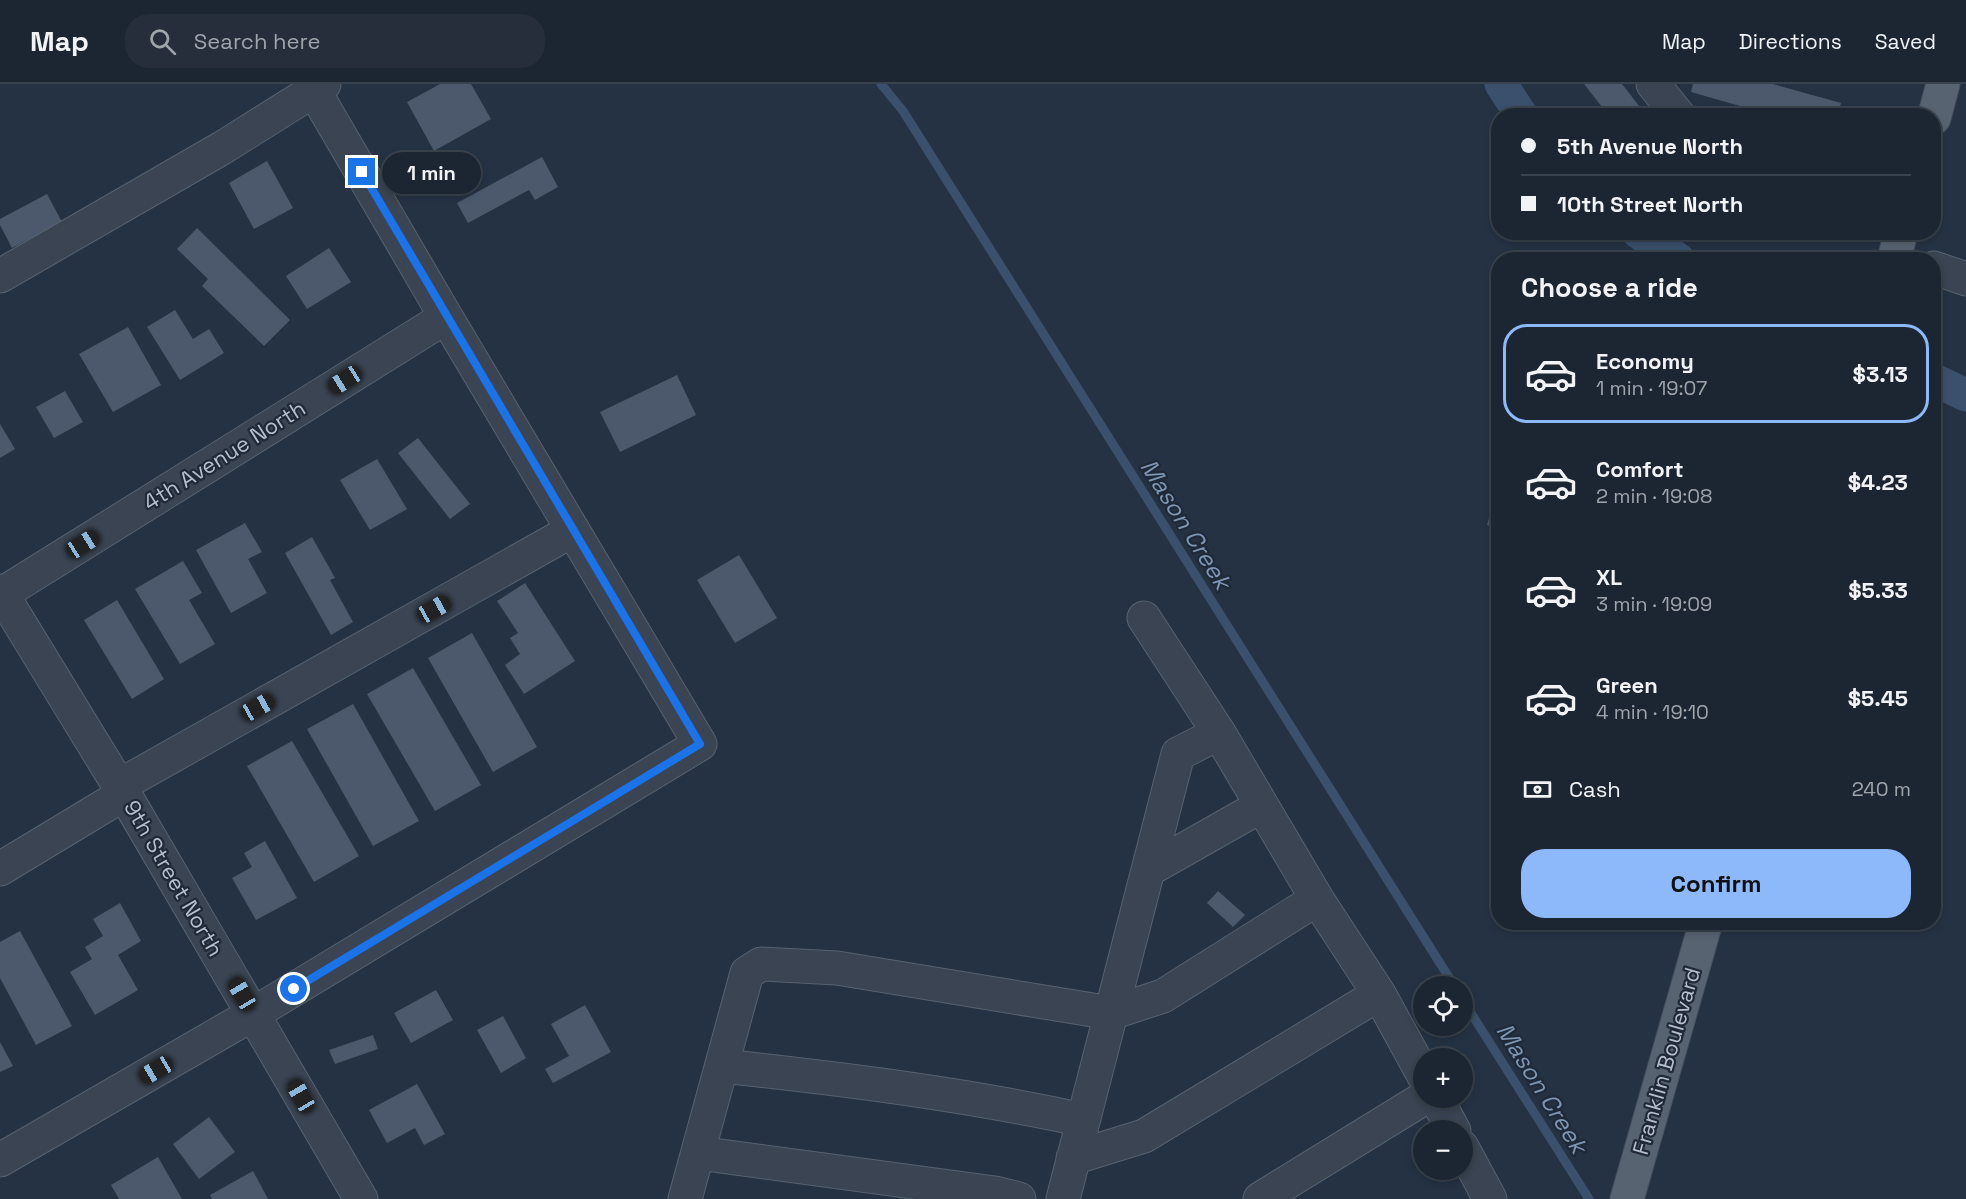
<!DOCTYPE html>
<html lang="en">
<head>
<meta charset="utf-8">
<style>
  body { margin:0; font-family:"Space Grotesk",sans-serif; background:#252e3a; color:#f1f3f6; height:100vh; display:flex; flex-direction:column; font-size:22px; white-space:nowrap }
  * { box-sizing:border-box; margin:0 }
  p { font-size:20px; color:#a0a5ac }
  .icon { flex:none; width:33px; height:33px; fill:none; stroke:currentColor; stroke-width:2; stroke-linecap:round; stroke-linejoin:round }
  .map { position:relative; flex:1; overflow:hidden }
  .sheet { position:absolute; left:1491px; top:168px; width:450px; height:678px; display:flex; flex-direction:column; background:#1c2632; border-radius:24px; box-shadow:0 3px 9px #0003,0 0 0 2px #3a434d }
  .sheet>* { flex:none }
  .guide { position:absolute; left:1491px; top:24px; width:450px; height:132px; border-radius:24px; box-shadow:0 3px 9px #0003,0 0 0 2px #3a434d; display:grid; align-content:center; height:132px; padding:0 30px; background:#1c2632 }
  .controls { position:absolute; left:1413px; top:892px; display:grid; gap:12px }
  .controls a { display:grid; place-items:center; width:60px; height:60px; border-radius:50%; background:#1c2632; box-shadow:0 3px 9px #0003,0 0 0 2px #3a434d; font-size:30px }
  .end { position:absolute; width:27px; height:27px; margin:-14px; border:8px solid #1a73e8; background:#fff; box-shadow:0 0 0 3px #fff }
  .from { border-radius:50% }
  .bubble { position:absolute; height:42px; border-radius:21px; background:#1c2632; box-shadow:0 3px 9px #0003,0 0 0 2px #3a434d; font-size:20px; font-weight:600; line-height:42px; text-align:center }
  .car { position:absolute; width:18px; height:36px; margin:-18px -9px; border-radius:8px; box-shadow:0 0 4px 2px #0007; background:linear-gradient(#222 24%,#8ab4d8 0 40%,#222 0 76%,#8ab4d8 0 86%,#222 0) }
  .guide b { display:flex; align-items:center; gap:21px; height:57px; font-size:22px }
  .guide b+b { border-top:2px solid #3a434d }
  .guide i { width:15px; height:15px; background:#f1f3f6 }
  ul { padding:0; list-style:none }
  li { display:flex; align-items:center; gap:18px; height:99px; margin:0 12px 9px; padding:0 18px; border:3px solid transparent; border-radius:24px }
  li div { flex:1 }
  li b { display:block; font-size:22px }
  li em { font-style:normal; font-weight:600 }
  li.active { border-color:#8db9fb }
  li>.icon { width:54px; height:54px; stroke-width:1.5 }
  h2 { padding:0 30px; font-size:27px; line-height:72px }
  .pay { display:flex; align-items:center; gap:15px; height:66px; padding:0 30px; font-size:22px }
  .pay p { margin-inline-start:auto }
  .action { display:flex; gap:12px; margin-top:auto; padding:12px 30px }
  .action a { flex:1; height:69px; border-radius:24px; background:#8db9fb; color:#111; font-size:24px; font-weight:600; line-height:69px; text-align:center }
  header { display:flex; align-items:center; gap:36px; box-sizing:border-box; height:84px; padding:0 30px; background:#1c2632; border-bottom:2px solid #3a434d }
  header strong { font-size:28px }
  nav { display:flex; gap:33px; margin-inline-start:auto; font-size:21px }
  .search { width:420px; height:54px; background:#252e3a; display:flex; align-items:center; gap:15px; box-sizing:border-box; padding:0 21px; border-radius:24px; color:#a0a5ac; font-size:22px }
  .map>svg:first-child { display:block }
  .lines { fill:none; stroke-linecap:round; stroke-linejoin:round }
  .stream { stroke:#3b506c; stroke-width:9 }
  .canal { stroke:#3b506c; stroke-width:33 }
  .building { fill:#4c596c }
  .minor-casing { stroke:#58626f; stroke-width:35 }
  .major-casing { stroke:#444d5b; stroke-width:35 }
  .minor { stroke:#3a4452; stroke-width:33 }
  .major { stroke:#586372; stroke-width:33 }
  .route { stroke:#1a73e8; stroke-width:8 }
  .labels { text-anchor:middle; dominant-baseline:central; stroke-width:4.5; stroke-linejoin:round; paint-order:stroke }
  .street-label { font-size:22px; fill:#b7bfcc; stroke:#1f2938 }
  .water-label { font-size:24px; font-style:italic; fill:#7d96b4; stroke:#1f2938 }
</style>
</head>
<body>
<header>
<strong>Map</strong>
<div class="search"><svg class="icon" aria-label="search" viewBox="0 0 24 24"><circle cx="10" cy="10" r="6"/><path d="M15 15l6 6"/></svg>Search here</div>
<nav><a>Map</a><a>Directions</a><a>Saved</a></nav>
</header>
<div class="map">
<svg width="1966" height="1115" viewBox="0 0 1966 1115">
  <rect width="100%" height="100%" fill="#253243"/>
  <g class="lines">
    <path class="stream" d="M881 0 903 27 1455 903
      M1462 915 1589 1115"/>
    <path class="canal" d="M1501 0 1522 32
      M1638 148 1679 176
      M1934 296 1966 311"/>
  </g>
  <path class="building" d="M440 0H471L491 35 434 67 407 18Z
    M1584 0H1622L1647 32H1609Z
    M1693 0H1773L1841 19 1837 32H1775L1691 8Z
    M542 73 558 103 535 116 529 106 468 139 457 119Z
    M267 77 293 124 254 145 229 99Z
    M47 110 62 138 12 164 0 141V135Z
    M197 144 290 236 264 262 202 202 208 195 177 165Z
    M329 164 351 198 307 225 286 192Z
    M175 226 193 255 209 245 224 269 180 296 147 243Z
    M128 243 161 301 113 328 79 270Z
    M677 291 696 331 620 368 600 328Z
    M65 307 83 338 54 354 36 323Z
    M0 340 15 365 0 374Z
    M418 354 470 420 450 435 398 369Z
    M377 375 407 425 370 446 340 396Z
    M1498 404V444L1487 441Z
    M245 439 262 468 248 475 267 509 231 529 196 466Z
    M312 453 335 494 330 496 353 538 331 551 285 469Z
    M739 471 777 534 735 559 697 496Z
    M183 477 202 509 189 516 215 560 180 580 135 505Z
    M525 499 575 577 524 610 505 581 520 570 510 554 518 549 497 517Z
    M117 516 164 595 132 615 84 536Z
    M472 549 537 663 493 688 428 574Z
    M413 584 481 701 435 727 367 610Z
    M353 620 419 737 373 762 307 645Z
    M292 657 359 772 314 798 247 682Z
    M265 757 297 814 256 836 232 794 252 783 244 769Z
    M1218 807 1245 831 1233 843 1207 819Z
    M120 819 141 857 118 871 138 906 95 931 70 888 92 875 85 863 103 852 93 835Z
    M20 847 72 942 36 961 0 894V858Z
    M436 906 453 936 411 959 394 929Z
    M585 921 611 968 553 999 545 985 569 972 551 940Z
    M503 932 526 974 501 989 477 946Z
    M373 951 378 965 335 980 329 966Z
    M0 958 13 982 0 988Z
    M417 1000 445 1050 424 1061 415 1044 387 1059 369 1026Z
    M209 1033 235 1068 199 1095 173 1060Z
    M158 1073 182 1115H119L111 1101Z
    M253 1087 268 1115H212L210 1111Z"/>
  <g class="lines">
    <defs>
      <path id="minor" d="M1653 0 1679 32
        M1934 184 1966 195
        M0 192 222 64 324 0
        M0 507 129 718 361 1115
        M2 510 446 233
        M1144 534 1219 649 1317 815 1379 910 1424 992
        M119 702 573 446
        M0 785 124 710
        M1148 786 1261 722
        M722 982C843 995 964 1010 1083 1036
        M1436 1014 1454 1047
        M1462 1063 1490 1115
        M698 1069 995 1109 1019 1115
        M1073 1074 1144 1052 1379 910
        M0 1076 253 930 700 660 446 233 310 0
        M685 1115 747 889 761 880 837 884 1111 929 1163 912 1317 815
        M1063 1115 1178 670 1219 649
        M1260 1115 1424 1014"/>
      <path id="major" d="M1934 34 1943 0
        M1894 176 1901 148
        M1627 1115 1706 838"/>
    </defs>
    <use href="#minor" class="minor-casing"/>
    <use href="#major" class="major-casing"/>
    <use href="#minor" class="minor"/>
    <use href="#major" class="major"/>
  </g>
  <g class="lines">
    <path class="route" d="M294 905 700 660 362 88"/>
  </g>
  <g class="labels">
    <g class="street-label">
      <text transform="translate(224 371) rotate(-32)">4th Avenue North</text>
      <text transform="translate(174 794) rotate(60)">9th Street North</text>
      <text transform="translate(1666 977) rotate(-74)">Franklin Boulevard</text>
    </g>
    <g class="water-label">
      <text transform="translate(1186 440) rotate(58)">Mason Creek</text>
      <text transform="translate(1542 1004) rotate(58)">Mason Creek</text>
    </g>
  </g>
</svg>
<div class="controls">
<a><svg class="icon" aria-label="locate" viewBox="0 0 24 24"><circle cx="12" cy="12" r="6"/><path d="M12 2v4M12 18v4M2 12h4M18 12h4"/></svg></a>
<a>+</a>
<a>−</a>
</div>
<i class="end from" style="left:294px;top:905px"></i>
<i class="end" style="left:362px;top:88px"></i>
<div class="bubble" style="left:382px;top:68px;width:99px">1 min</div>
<i class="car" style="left:345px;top:296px;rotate:238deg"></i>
<i class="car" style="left:83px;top:460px;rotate:58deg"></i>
<i class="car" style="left:434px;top:525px;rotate:61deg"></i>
<i class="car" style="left:258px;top:623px;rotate:61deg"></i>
<i class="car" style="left:242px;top:910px;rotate:330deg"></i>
<i class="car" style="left:156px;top:986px;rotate:240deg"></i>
<i class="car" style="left:301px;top:1012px;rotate:330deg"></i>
<div class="guide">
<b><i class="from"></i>5th Avenue North</b>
<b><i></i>10th Street North</b>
</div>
<section class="sheet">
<h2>Choose a ride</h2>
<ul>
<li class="active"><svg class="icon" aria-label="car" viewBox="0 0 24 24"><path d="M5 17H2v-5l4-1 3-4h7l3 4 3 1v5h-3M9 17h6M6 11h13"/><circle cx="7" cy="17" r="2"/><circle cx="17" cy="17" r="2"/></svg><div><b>Economy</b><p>1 min · 19:07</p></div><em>$3.13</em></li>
<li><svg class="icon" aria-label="car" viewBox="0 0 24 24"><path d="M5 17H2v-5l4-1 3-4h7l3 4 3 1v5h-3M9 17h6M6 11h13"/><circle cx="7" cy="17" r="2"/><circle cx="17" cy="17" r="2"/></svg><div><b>Comfort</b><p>2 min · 19:08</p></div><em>$4.23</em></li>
<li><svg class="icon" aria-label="car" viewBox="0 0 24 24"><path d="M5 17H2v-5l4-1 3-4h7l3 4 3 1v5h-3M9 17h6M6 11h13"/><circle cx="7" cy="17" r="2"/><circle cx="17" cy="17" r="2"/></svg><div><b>XL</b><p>3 min · 19:09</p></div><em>$5.33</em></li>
<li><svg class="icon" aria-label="car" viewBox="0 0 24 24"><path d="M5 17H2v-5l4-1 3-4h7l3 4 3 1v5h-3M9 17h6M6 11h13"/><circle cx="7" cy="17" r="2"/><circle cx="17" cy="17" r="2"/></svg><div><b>Green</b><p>4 min · 19:10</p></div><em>$5.45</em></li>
</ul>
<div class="pay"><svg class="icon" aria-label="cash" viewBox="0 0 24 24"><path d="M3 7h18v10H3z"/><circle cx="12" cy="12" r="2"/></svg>Cash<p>240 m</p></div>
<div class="action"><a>Confirm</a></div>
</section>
</div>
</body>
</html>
